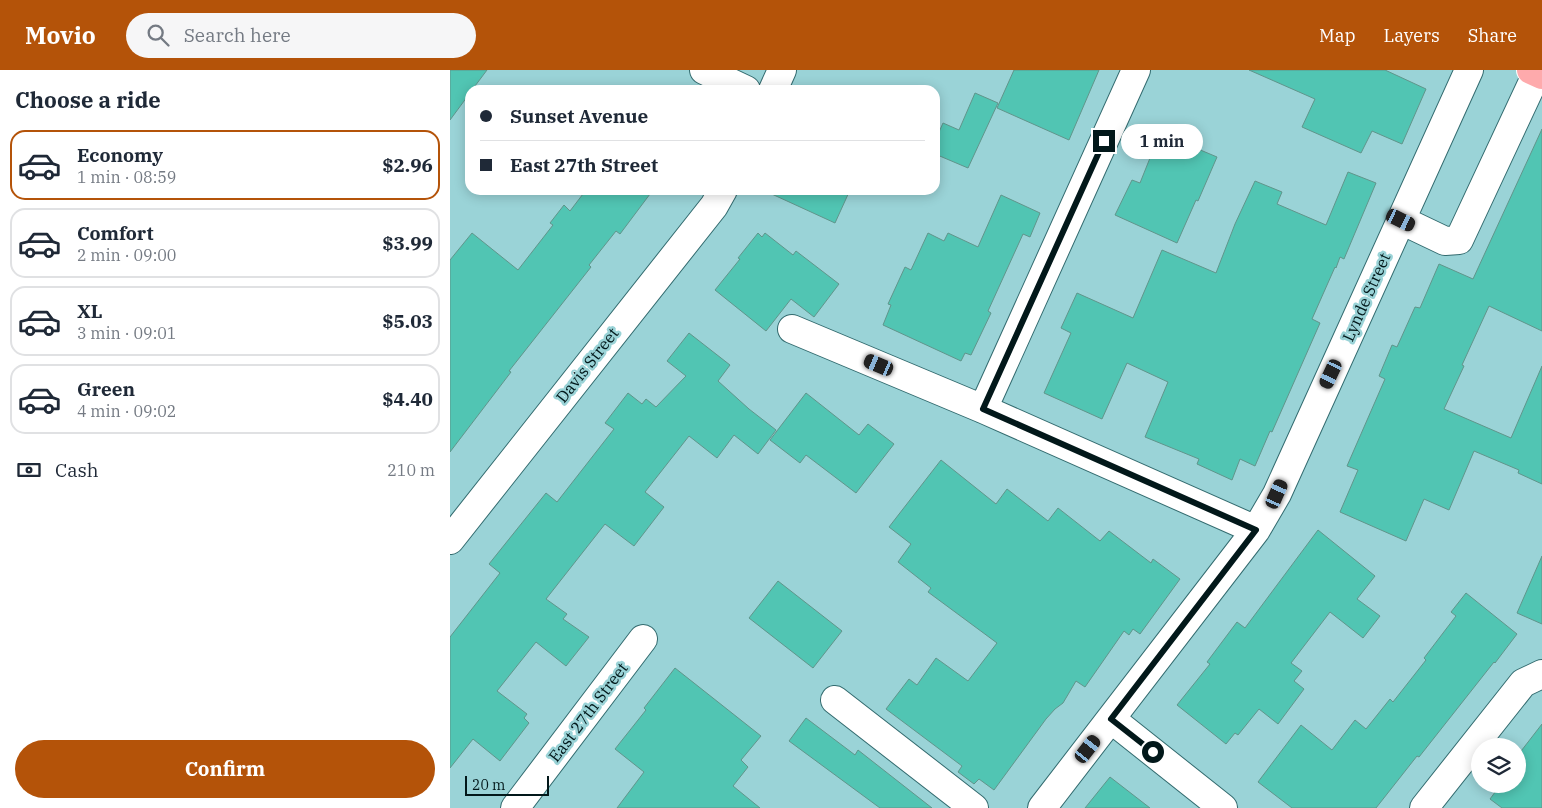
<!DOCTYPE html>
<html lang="en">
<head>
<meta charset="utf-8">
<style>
  body { margin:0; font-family:"IBM Plex Serif",serif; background:#f6f6f7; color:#1f2937; height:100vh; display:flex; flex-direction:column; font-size:19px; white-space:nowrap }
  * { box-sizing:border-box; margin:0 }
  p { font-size:16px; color:#747a83 }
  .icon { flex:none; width:28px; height:28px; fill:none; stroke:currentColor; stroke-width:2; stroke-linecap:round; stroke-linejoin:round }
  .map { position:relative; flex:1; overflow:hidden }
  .drawer { display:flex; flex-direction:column; background:#fff; width:450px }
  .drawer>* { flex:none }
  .top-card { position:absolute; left:15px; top:15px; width:475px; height:110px; border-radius:15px; box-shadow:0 2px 12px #0003; display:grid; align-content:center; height:110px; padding:0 15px; background:#fff }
  .fabs { position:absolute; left:1021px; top:668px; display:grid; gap:10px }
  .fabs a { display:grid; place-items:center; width:55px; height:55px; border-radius:50%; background:#fff; box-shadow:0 2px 12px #0003; font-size:25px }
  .scale { position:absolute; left:15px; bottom:12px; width:84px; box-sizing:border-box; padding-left:5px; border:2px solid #02181a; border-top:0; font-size:14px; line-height:18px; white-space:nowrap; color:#02181a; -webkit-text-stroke:4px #9ad3d7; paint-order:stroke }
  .end { position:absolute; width:22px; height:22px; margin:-11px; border:6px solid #02181a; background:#fff; box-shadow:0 0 0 2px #fff }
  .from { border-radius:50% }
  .bubble { position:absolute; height:35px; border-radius:18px; background:#fff; box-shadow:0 2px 12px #0003; font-size:16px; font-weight:800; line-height:35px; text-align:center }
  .car { position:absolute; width:15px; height:30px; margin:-15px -8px; border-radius:6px; box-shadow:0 0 4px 1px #0007; background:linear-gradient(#222 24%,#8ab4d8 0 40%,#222 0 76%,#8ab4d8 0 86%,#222 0) }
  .top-card b { display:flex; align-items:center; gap:18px; height:48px; font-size:19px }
  .top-card b+b { border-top:1px solid #e0e1e3 }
  .top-card i { width:12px; height:12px; background:#1f2937 }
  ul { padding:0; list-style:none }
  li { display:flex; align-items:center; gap:15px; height:70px; margin:0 10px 8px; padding:0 5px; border:2px solid #e0e1e3; border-radius:15px }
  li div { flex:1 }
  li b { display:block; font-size:19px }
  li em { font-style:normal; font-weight:800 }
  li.on { border-color:#b45309 }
  li>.icon { width:45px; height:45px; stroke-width:1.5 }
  h2 { padding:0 15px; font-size:22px; line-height:60px }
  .pay { display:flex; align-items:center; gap:12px; height:55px; padding:0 15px; font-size:19px }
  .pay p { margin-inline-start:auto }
  .primary-button { display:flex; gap:10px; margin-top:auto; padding:10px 15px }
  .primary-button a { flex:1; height:58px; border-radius:30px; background:#b45309; color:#fff; font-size:20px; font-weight:800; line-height:58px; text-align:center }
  header { display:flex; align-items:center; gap:30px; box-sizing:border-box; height:70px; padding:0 25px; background:#b45309; color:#fff }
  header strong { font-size:24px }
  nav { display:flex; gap:28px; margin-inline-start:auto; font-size:18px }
  .search { width:350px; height:45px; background:#f6f6f7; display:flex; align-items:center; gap:12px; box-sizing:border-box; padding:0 18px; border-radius:28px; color:#747a83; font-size:19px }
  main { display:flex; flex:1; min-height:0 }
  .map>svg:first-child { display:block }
  .building { fill:#51c5b3; stroke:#60958b }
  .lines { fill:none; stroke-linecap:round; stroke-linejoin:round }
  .minor-casing { stroke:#336b6f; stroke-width:30 }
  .major-casing { stroke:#fff; stroke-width:30 }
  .minor { stroke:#fff; stroke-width:28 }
  .major { stroke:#feaaac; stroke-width:28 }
  .route { stroke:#02181a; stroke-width:6 }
  .labels { text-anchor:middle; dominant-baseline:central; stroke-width:5; stroke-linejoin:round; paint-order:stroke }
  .street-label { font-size:16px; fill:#02181a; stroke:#9ad3d7 }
</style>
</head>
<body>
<header>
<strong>Movio</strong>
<div class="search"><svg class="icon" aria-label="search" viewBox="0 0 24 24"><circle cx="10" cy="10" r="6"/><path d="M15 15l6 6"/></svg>Search here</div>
<nav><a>Map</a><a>Layers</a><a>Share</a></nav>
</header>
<main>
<section class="drawer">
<h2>Choose a ride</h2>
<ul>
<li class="on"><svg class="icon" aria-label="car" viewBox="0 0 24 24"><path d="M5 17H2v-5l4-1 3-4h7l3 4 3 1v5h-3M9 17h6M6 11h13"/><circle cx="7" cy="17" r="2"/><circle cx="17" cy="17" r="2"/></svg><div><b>Economy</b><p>1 min · 08:59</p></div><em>$2.96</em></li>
<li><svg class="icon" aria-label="car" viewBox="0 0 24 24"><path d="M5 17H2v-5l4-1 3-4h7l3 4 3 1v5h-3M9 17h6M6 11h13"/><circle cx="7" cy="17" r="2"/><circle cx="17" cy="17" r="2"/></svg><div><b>Comfort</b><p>2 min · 09:00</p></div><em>$3.99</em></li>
<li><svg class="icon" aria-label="car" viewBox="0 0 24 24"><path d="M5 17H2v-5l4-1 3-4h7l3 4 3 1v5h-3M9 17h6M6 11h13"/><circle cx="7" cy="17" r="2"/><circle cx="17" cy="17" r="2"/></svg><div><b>XL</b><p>3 min · 09:01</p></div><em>$5.03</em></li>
<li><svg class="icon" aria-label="car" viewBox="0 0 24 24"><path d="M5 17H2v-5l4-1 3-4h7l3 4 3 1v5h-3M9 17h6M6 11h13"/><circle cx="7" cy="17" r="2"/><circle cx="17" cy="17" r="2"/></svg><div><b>Green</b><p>4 min · 09:02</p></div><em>$4.40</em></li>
</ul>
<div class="pay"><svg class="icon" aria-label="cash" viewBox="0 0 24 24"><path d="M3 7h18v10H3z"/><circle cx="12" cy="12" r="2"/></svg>Cash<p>210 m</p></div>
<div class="primary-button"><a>Confirm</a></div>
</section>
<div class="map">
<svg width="1092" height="738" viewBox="0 0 1092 738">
  <rect width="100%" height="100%" fill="#9ad3d7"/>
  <path class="building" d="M0 0H37L22 20H20V23L0 50Z
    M564 0H649L619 70 547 38Z
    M799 0H935L976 19 952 74 922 61 911 83 852 57 865 29Z
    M525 23 548 33 518 98 485 84V71L493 53 509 60Z
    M1092 59V261L1039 236 1012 295 1014 296 994 339 1061 368 1092 296V414L1068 403 1069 400 1024 381 999 440 974 429 956 471 890 442 908 400 897 396 935 309 929 306 942 275 947 277 965 237 970 238 989 194 1023 209Z
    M710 63 767 87 748 131 746 130 727 173 665 145 682 110 690 113Z
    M898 102 926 113 894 189 890 187 886 198 885 197 862 249 870 253 822 362 820 361 805 396 790 389 782 410 747 394 749 389 695 367 718 312 677 293 652 349 594 323 621 263 611 258 627 223 683 248 712 180 766 203 785 154 805 111 832 122 827 134 876 155Z
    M136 120H203L170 164 166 161 139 195 141 197 59 301 61 302 0 382V190L22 163 68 200 103 155 100 153 114 135 120 141Z
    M313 120H400L385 153Z
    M551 125 590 143 580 167 573 164 538 241 541 243 521 285 515 283 511 291 433 255 441 235 438 234 455 197 461 200 478 163 494 171 498 163 528 177Z
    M308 163 312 167 315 163 343 185 346 181 389 214 364 247 341 229 316 261 265 220 290 189 288 188Z
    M239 263 280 295 268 311 299 339 326 360 308 384 284 365 267 388 239 366 195 422 214 437 184 476 155 454 96 529 117 544 113 549 139 567 116 596 86 572 47 621 77 644 74 648 79 653 50 691 23 669 0 698V567L50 503 39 494 96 423 107 432 164 359 155 353 178 323 192 334 196 329 206 337 236 306 217 291Z
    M356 323 409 365 418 354 444 374 406 423 356 385 350 393 320 370Z
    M491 390 546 434 557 419 598 451 608 438 650 471 659 461 701 493 703 489 730 509 690 564 683 559 679 565 674 561 635 617 626 611 613 633 605 639 596 649 544 720 529 709 524 714 508 702 512 696 436 639 459 609 467 615 486 588 518 611 547 573 478 522 481 518 448 492 461 474 439 457Z
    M868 460 925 506 907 529 930 546 913 568 880 542 841 593 852 601 844 611 854 619 828 654 809 639 788 665 785 663 776 674 727 635 760 594 757 592 787 552 795 558Z
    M1092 486V554L1067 543Z
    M328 511 392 561 363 598 299 548Z
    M1016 523 1067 564 1045 593 1044 592 969 687 967 686 926 738H842L808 712 851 655 882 680 905 650 916 659 940 629 943 632 976 590 974 588 1006 546 1001 542Z
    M225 598 311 666 291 690 298 697 283 716 310 738H167L194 702 165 679 196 640 194 638Z
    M356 648 405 685 408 680 482 738H430L339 671Z
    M1092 654V738H1052L1040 729 1051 714H1068V685Z
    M660 707 700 738H635Z"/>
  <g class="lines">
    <defs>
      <path id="minor" d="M254 0 296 20
        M323 20 332 0
        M951 150 995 171 1009 170 1087 3
        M342 259 533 339 806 460
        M533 339 686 0
        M0 470 264 136 273 120
        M385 630 524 738
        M661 649 773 738
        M65 738 193 569
        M592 738 806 460 827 424 1019 0
        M974 738 1073 613 1092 604"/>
      <path id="major" d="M1081 0 1092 5"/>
    </defs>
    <use href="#minor" class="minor-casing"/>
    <use href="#major" class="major-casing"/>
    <use href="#minor" class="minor"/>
    <use href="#major" class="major"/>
  </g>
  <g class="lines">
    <path class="route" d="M654 71 533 339 806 460 661 649 703 682"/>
  </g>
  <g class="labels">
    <g class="street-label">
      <text transform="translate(916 227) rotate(-66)">Lynde Street</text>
      <text transform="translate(137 295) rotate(-52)">Davis Street</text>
      <text transform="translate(138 642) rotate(-53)">East 27th Street</text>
    </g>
  </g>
</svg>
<div class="fabs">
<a><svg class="icon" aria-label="layers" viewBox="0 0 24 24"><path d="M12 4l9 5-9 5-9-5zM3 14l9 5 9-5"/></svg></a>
</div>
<div class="scale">20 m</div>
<i class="end from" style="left:703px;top:682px"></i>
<i class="end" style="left:654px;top:71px"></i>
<div class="bubble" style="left:671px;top:54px;width:82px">1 min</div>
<i class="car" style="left:951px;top:150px;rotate:116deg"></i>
<i class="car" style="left:429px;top:295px;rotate:293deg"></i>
<i class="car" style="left:881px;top:304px;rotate:205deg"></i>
<i class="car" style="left:827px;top:424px;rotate:24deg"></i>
<i class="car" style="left:638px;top:679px;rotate:38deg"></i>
<div class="top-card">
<b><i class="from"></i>Sunset Avenue</b>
<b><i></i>East 27th Street</b>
</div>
</div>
</main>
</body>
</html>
